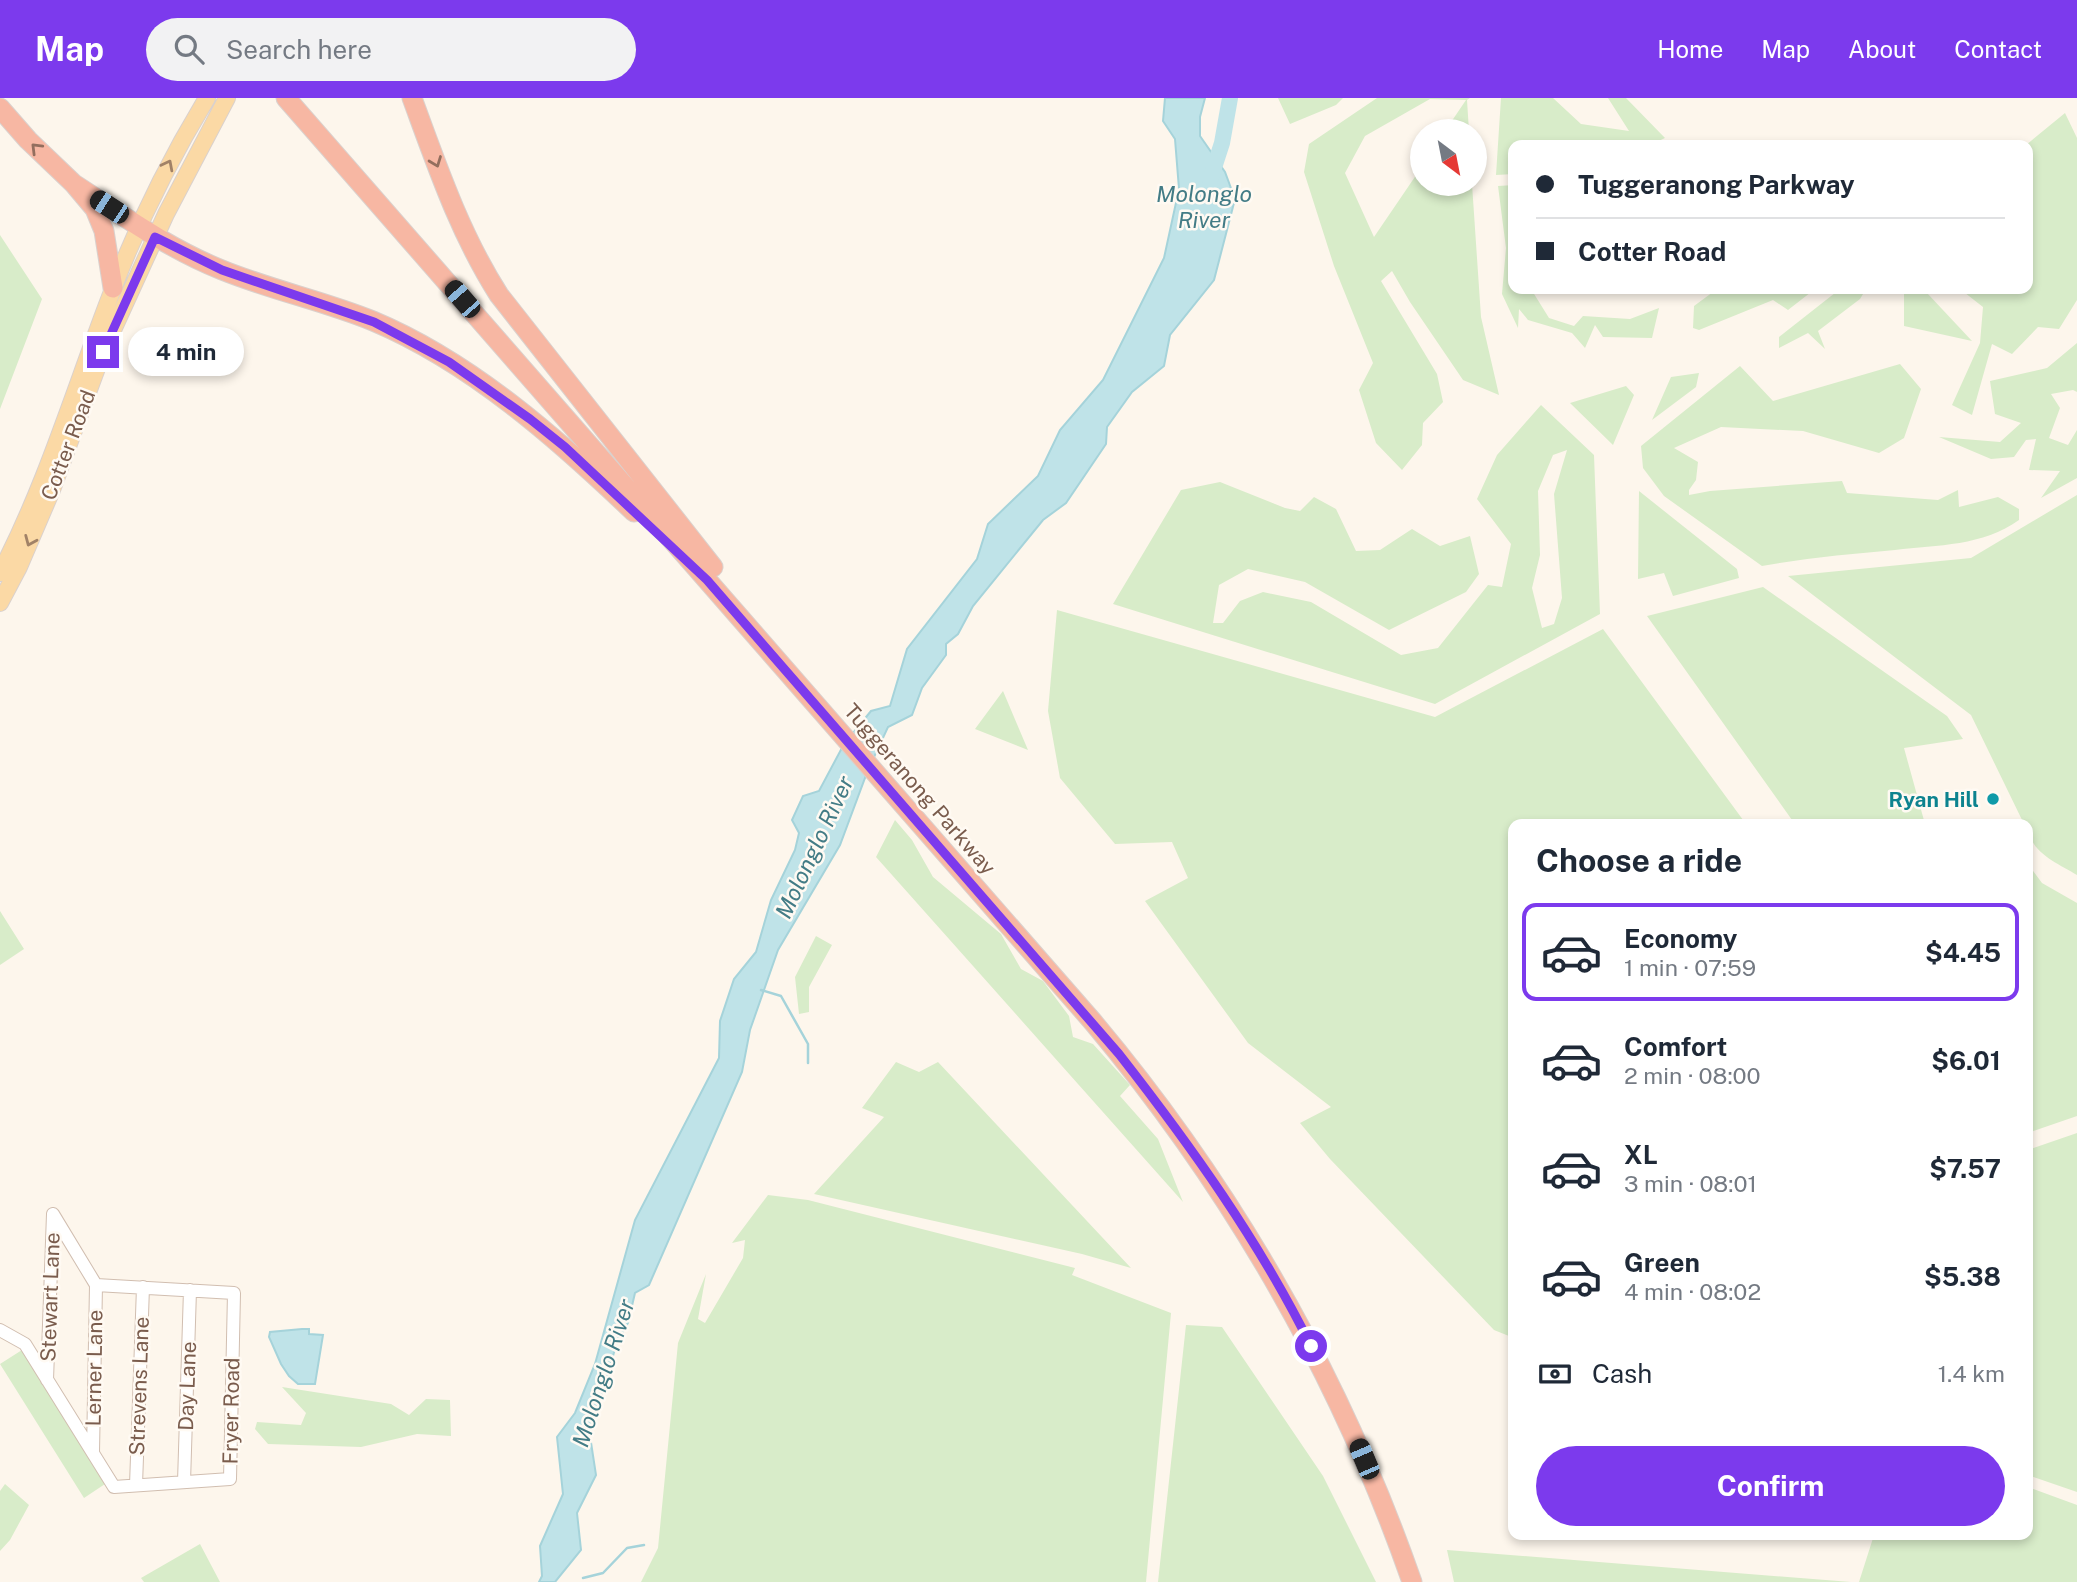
<!DOCTYPE html>
<html lang="en">
<head>
<meta charset="utf-8">
<style>
  body { margin:0; font-family:"Public Sans",sans-serif; background:#f2f2f3; color:#1f2937; height:100vh; display:flex; flex-direction:column; font-size:26px; white-space:nowrap }
  * { box-sizing:border-box; margin:0 }
  p { font-size:23px; color:#747a83 }
  .icon { flex:none; width:38px; height:38px; fill:none; stroke:currentColor; stroke-width:2; stroke-linecap:round; stroke-linejoin:round }
  .map { position:relative; flex:1; overflow:hidden }
  .panel { position:absolute; left:1508px; top:721px; width:525px; height:721px; display:flex; flex-direction:column; background:#fff; border-radius:14px; box-shadow:0 4px 10px #0003 }
  .panel>* { flex:none }
  .banner { position:absolute; left:1508px; top:42px; width:525px; height:154px; border-radius:14px; box-shadow:0 4px 10px #0003; display:grid; align-content:center; height:154px; padding:0 28px; background:#fff }
  .needle { width:46px; rotate:148deg }
  .fabs { position:absolute; left:1410px; top:21px; display:grid; gap:14px }
  .fabs a { display:grid; place-items:center; width:77px; height:77px; border-radius:50%; background:#fff; box-shadow:0 4px 10px #0003; font-size:35px }
  .end { position:absolute; width:32px; height:32px; margin:-16px; border:9px solid #7c3aed; background:#fff; box-shadow:0 0 0 4px #fff }
  .from { border-radius:50% }
  .bubble { position:absolute; height:49px; border-radius:24px; background:#fff; box-shadow:0 4px 10px #0003; font-size:23px; font-weight:700; line-height:49px; text-align:center }
  .car { position:absolute; width:21px; height:42px; margin:-21px -10px; border-radius:9px; box-shadow:0 0 5px 2px #0007; background:linear-gradient(#222 24%,#8ab4d8 0 40%,#222 0 76%,#8ab4d8 0 86%,#222 0) }
  .banner b { display:flex; align-items:center; gap:24px; height:66px; font-size:26px }
  .banner b+b { border-top:2px solid #e0e1e3 }
  .banner i { width:18px; height:18px; background:#1f2937 }
  ul { padding:0; list-style:none }
  li { display:flex; align-items:center; gap:21px; height:98px; margin:0 14px 10px; padding:0 14px; border:4px solid transparent; border-radius:14px }
  li div { flex:1 }
  li b { display:block; font-size:26px }
  li em { font-style:normal; font-weight:700 }
  li.selected { border-color:#7c3aed }
  li>.icon { width:63px; height:63px; stroke-width:1.5 }
  h2 { padding:0 28px; font-size:32px; line-height:84px }
  .pay { display:flex; align-items:center; gap:18px; height:77px; padding:0 28px; font-size:26px }
  .pay p { margin-inline-start:auto }
  .primary-button { display:flex; gap:14px; margin-top:auto; padding:14px 28px }
  .primary-button a { flex:1; height:80px; border-radius:42px; background:#7c3aed; color:#fff; font-size:28px; font-weight:700; line-height:80px; text-align:center }
  header { display:flex; align-items:center; gap:42px; box-sizing:border-box; height:98px; padding:0 35px; background:#7c3aed; color:#fff }
  header strong { font-size:33px }
  nav { display:flex; gap:38px; margin-inline-start:auto; font-size:24px }
  .search { width:490px; height:63px; background:#f2f2f3; display:flex; align-items:center; gap:18px; box-sizing:border-box; padding:0 24px; border-radius:38px; color:#747a83; font-size:26px }
  .map>svg:first-child { display:block }
  .green { fill:#d8ecc9; fill-rule:evenodd }
  .water { fill:#bfe3e8; stroke:#a5d3da; stroke-width:2 }
  .lines { fill:none; stroke-linecap:round; stroke-linejoin:round }
  .stream { stroke:#a5d3da; stroke-width:2.5 }
  .river { stroke:#bfe3e8; stroke-width:16 }
  .minor-casing { stroke:#d1beb0; stroke-width:14 }
  .major-casing { stroke:#dad1cd; stroke-width:18 }
  .highway-casing { stroke:#dad1cd; stroke-width:21 }
  .minor { stroke:#fff; stroke-width:12 }
  .major { stroke:#fbd9a5; stroke-width:16 }
  .highway { stroke:#f7b7a3; stroke-width:19 }
  .oneway { stroke:#936e5e }
  .oneway2 { stroke:#a18267 }
  .route { stroke:#7c3aed; stroke-width:9 }
  .culture-dot { fill:#0f9aa8; stroke:#fffaf3; stroke-width:2.5 }
  .labels { text-anchor:middle; dominant-baseline:central; stroke-width:5; stroke-linejoin:round; paint-order:stroke }
  .street-label { font-size:21px; fill:#7a5c4d; stroke:#fffaf3 }
  .culture-label { font-size:21px; font-weight:bold; fill:#0d838f; stroke:#fffaf3; text-anchor:end }
  .water-label { font-size:23px; font-style:italic; fill:#437c86; stroke:#fffaf3 }
</style>
</head>
<body>
<header>
<strong>Map</strong>
<div class="search"><svg class="icon" aria-label="search" viewBox="0 0 24 24"><circle cx="10" cy="10" r="6"/><path d="M15 15l6 6"/></svg>Search here</div>
<nav><a>Home</a><a>Map</a><a>About</a><a>Contact</a></nav>
</header>
<div class="map">
<svg width="2077" height="1484" viewBox="0 0 2077 1484">
  <rect width="100%" height="100%" fill="#fdf6ec"/>
  <path class="green" d="M1278 0H1343L1336 7 1290 26Z
    M1377 0H1470L1467 2 1469 33H1445L1466 2 1430 1 1365 38 1345 75 1374 139 1423 67V86H1472L1481 219 1499 297 1463 282 1410 204 1392 173 1381 183 1437 276 1443 304 1423 325 1422 347 1402 372 1376 345 1359 292 1373 265 1334 168 1304 74 1309 46Z
    M1501 0H1553L1581 26 1629 33 1608 0H1626L1665 40 1650 47H1514V76L1496 77Z
    M2065 15 2077 40V202L2059 231 2038 229 2012 256 1992 246 1972 317 1952 307 1980 245 1983 209 1960 191H2028V95L2033 82H2028V47H2026Z
    M1514 87V160L1511 165 1514 191H1531L1549 220 1574 228 1583 218 1630 221 1659 210 1652 240 1603 239 1595 227 1585 250 1572 235 1528 222 1519 211 1518 230 1502 196 1506 150 1498 88Z
    M0 137 42 201 0 311Z
    M1717 191H1815L1788 212 1773 202 1699 232 1693 230 1694 208Z
    M1840 191H1866L1860 201 1818 233 1825 251 1808 235 1779 250V239Z
    M1908 191H1930L1927 195 1972 243 1904 228V196Z
    M2077 245V294L2073 292 2051 296 2060 310 2049 340 2068 347 2077 332V380L2041 400 2060 373 2029 372 2036 341 2026 342 2014 359 1991 361 1939 339 2000 344 2021 325 1995 316 1990 283 2047 270Z
    M1900 266 1921 291 1904 340 1879 355 1803 333 1721 329 1674 350 1698 364 1696 382 1689 392V397L1710 393 1842 383 1847 395 1938 402 1958 392 1959 409 1998 399 2019 411V422C1983 448 1938 447 1895 452 1851 456 1806 460 1762 468L1664 398 1643 370 1641 348 1740 268 1773 303Z
    M1699 275 1696 289 1652 322 1671 279Z
    M1626 288 1634 297 1613 347 1570 305Z
    M1541 307 1594 357 1600 516 1435 606 1113 506 1181 392 1220 384 1285 410 1300 413 1314 399 1336 411 1356 453 1380 452 1412 431 1440 448 1470 438 1479 476 1466 494 1389 532 1305 484 1248 471 1219 487 1213 525H1223L1240 503 1263 494 1311 504 1401 557 1438 550 1488 487 1502 489 1511 446 1477 401 1497 357ZM1567 352 1554 396 1562 500 1554 526 1542 530 1532 490 1540 457 1538 393 1553 357Z
    M1639 393 1737 471 1739 480 1673 498 1664 475 1638 481Z
    M2077 397V777C2056 764 2028 754 2028 726H2024L1971 617 1788 478 1971 460Z
    M1763 489 1947 618 1963 641 1904 650 1925 726H1793L1792 722 1647 518Z
    M1057 512 1435 619 1603 531 1746 726H1514V1240L1494 1232 1330 1061 1300 1025 1331 1009 1248 945 1145 803 1188 780 1172 744 1115 746 1060 680 1048 613Z
    M1003 593 1028 652 975 631Z
    M895 722 912 742 933 779 1001 836 1021 871 1043 883 1069 918 1073 939 1093 946 1130 987 1120 998 1158 1041 1183 1104 876 759Z
    M2028 766 2042 785 2077 805V1018L2028 1035Z
    M0 813 24 851 0 867Z
    M816 838 832 847 809 889V914L799 916 795 879Z
    M896 964 919 974 938 964 1131 1170 1082 1156 814 1096 884 1019 862 1010Z
    M2077 1035V1394L2028 1377V1052Z
    M768 1097 808 1102 1075 1170 1072 1177 1171 1215 1146 1484H641L658 1450 678 1245 706 1176 698 1221 705 1225 743 1160 745 1142 732 1145Z
    M1186 1227 1222 1229 1323 1378 1376 1484H1158Z
    M22 1252 105 1386 84 1400 0 1266Z
    M282 1289 391 1306 409 1317 426 1301 450 1302 451 1338 417 1336 361 1349 268 1346 255 1331 257 1324 301 1327 306 1315Z
    M5 1386 29 1407 10 1442 0 1453V1393Z
    M2028 1389 2077 1407V1484H1859L1874 1437H2028Z
    M200 1446 220 1484H144L141 1480Z
    M1447 1452 1851 1484H1454Z"/>
  <path class="water" d="M1165 0H1205L1200 19V38L1225 74 1235 101 1214 182 1170 237 1164 268 1132 294 1107 329 1106 346 1066 405 1043 422 973 508 958 536 946 546V557L922 590 912 617 888 629 868 672 840 747 778 852 750 932 742 974 649 1187 635 1195 628 1225 617 1244 590 1338 596 1377 577 1415 581 1452 555 1484H539L542 1478 540 1448 563 1396 557 1339 575 1315 595 1266 635 1122 719 960 720 923 734 881 756 854 771 802 795 752 799 735 792 722 803 698 819 693 844 646 871 613 890 608 907 551 977 461 988 426 1038 378 1060 332 1103 282 1164 160 1179 91 1175 41 1163 23Z
    M302 1231H309V1236L323 1237 315 1286H298L289 1278 281 1266 269 1239 270 1234Z"/>
  <g class="lines">
    <path class="stream" d="M761 892 781 898 808 946V965
      M583 1480 603 1475 627 1450 644 1447"/>
    <path class="river" d="M1210 82 1222 45 1230 0"/>
    <defs>
      <path id="minor" d="M53 1116 96 1187
        M0 1232 25 1246 114 1389 230 1381 234 1195 96 1187
        M47 1282 53 1116
        M93 1354 96 1187
        M184 1384 190 1192
        M136 1387 143 1189"/>
      <path id="major" d="M0 475C47 385 76 286 113 191 138 125 170 61 207 0
        M0 505 19 469 52 392 103 254 166 116 227 0"/>
      <path id="highway" d="M286 0 1093 924C1233 1091 1340 1278 1412 1484
        M412 0C437 68 460 136 499 197L713 469
        M0 10 28 42 74 86 95 111 104 133 113 190
        M74 86C122 117 169 151 222 172 271 192 324 203 373 223 471 264 559 342 634 414"/>
    </defs>
    <use href="#minor" class="minor-casing"/>
    <use href="#major" class="major-casing"/>
    <use href="#highway" class="highway-casing"/>
    <use href="#minor" class="minor"/>
    <use href="#major" class="major"/>
    <use href="#highway" class="highway"/>
  </g>
  <defs><path id="oneway-chevron" d="M-2-3.5L2.5 0L-2 3.5" fill="none" stroke-width="1.6" stroke-linecap="round" stroke-linejoin="round" transform="scale(1.75)"/></defs>
  <g class="oneway">
    <use href="#oneway-chevron" transform="translate(36 50) rotate(-135)"/>
    <use href="#oneway-chevron" transform="translate(436 64) rotate(69)"/>
  </g>
  <g class="oneway2">
    <use href="#oneway-chevron" transform="translate(168 67) rotate(-63)"/>
    <use href="#oneway-chevron" transform="translate(30 443) rotate(113)"/>
  </g>
  <g class="lines">
    <path class="route" d="M103 254 155 139 222 172 374 224 449 264 530 321 565 349 707 482 1119 956C1191 1048 1259 1143 1311 1248"/>
  </g>
  <circle class="culture-dot" cx="1993" cy="701" r="7"/>
  <g class="labels">
    <g class="street-label">
      <text transform="translate(68 347) rotate(-69)">Cotter Road</text>
      <text transform="translate(920 691) rotate(49)">Tuggeranong Parkway</text>
      <text transform="translate(50 1199) rotate(-88)">Stewart Lane</text>
      <text transform="translate(94 1270) rotate(-89)">Lerner Lane</text>
      <text transform="translate(139 1288) rotate(-88)">Strevens Lane</text>
      <text transform="translate(187 1288) rotate(-88)">Day Lane</text>
      <text transform="translate(231 1313) rotate(-89)">Fryer Road</text>
    </g>
    <g class="culture-label">
      <text x="1979" y="701">Ryan Hill</text>
    </g>
    <g class="water-label">
      <text x="1204" y="95">Molonglo<tspan x="1204" dy="26">River</tspan></text>
      <text transform="translate(814 749) rotate(-65)">Molonglo River</text>
      <text transform="translate(603 1275) rotate(-72)">Molonglo River</text>
    </g>
  </g>
</svg>
<div class="fabs">
<a><svg class="needle" viewBox="-14 -14 28 28"><path d="M0-13l5 13h-10z" fill="#e53935"/><path d="M0 13l5-13h-10z" fill="#747a83"/></svg></a>
</div>
<i class="end from" style="left:1311px;top:1248px"></i>
<i class="end" style="left:103px;top:254px"></i>
<div class="bubble" style="left:128px;top:229px;width:116px">4 min</div>
<i class="car" style="left:109px;top:109px;rotate:303deg"></i>
<i class="car" style="left:462px;top:201px;rotate:319deg"></i>
<i class="car" style="left:1364px;top:1361px;rotate:337deg"></i>
<div class="banner">
<b><i class="from"></i>Tuggeranong Parkway</b>
<b><i></i>Cotter Road</b>
</div>
<section class="panel">
<h2>Choose a ride</h2>
<ul>
<li class="selected"><svg class="icon" aria-label="car" viewBox="0 0 24 24"><path d="M5 17H2v-5l4-1 3-4h7l3 4 3 1v5h-3M9 17h6M6 11h13"/><circle cx="7" cy="17" r="2"/><circle cx="17" cy="17" r="2"/></svg><div><b>Economy</b><p>1 min · 07:59</p></div><em>$4.45</em></li>
<li><svg class="icon" aria-label="car" viewBox="0 0 24 24"><path d="M5 17H2v-5l4-1 3-4h7l3 4 3 1v5h-3M9 17h6M6 11h13"/><circle cx="7" cy="17" r="2"/><circle cx="17" cy="17" r="2"/></svg><div><b>Comfort</b><p>2 min · 08:00</p></div><em>$6.01</em></li>
<li><svg class="icon" aria-label="car" viewBox="0 0 24 24"><path d="M5 17H2v-5l4-1 3-4h7l3 4 3 1v5h-3M9 17h6M6 11h13"/><circle cx="7" cy="17" r="2"/><circle cx="17" cy="17" r="2"/></svg><div><b>XL</b><p>3 min · 08:01</p></div><em>$7.57</em></li>
<li><svg class="icon" aria-label="car" viewBox="0 0 24 24"><path d="M5 17H2v-5l4-1 3-4h7l3 4 3 1v5h-3M9 17h6M6 11h13"/><circle cx="7" cy="17" r="2"/><circle cx="17" cy="17" r="2"/></svg><div><b>Green</b><p>4 min · 08:02</p></div><em>$5.38</em></li>
</ul>
<div class="pay"><svg class="icon" aria-label="cash" viewBox="0 0 24 24"><path d="M3 7h18v10H3z"/><circle cx="12" cy="12" r="2"/></svg>Cash<p>1.4 km</p></div>
<div class="primary-button"><a>Confirm</a></div>
</section>
</div>
</body>
</html>
